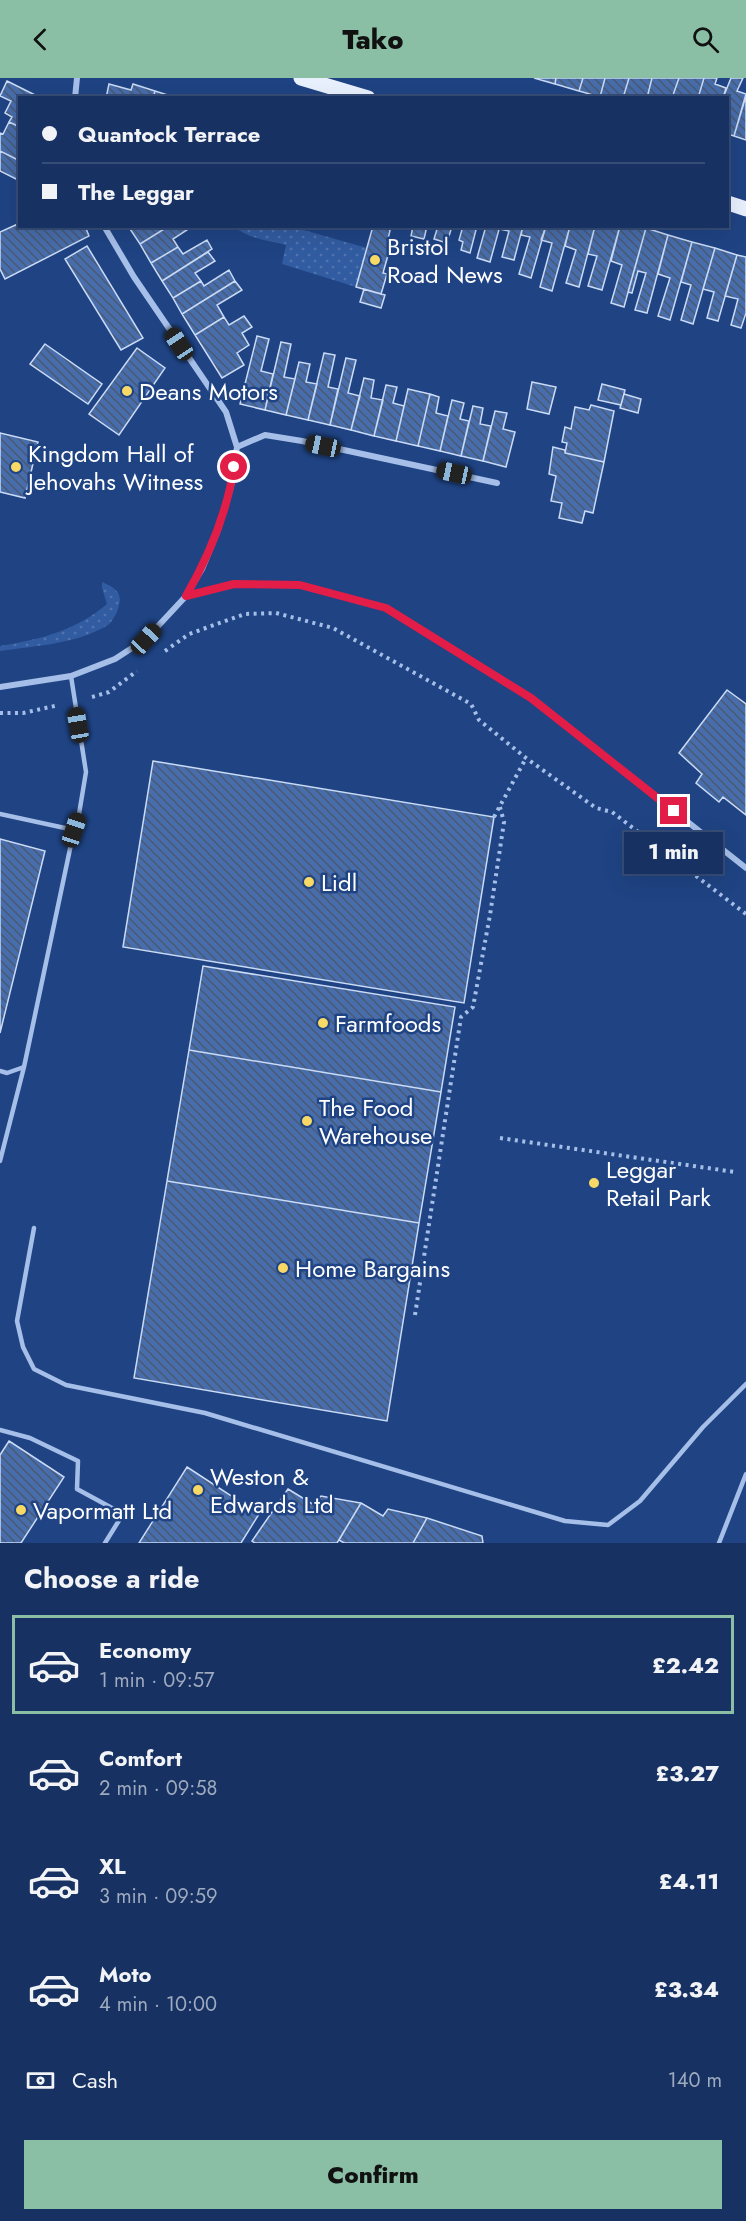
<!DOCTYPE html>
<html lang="en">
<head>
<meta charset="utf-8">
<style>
  body { margin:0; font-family:Jost,sans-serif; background:#203a68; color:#f1f3f6; height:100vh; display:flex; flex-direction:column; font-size:22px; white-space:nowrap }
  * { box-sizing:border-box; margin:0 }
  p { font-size:20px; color:#9eaabe }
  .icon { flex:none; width:33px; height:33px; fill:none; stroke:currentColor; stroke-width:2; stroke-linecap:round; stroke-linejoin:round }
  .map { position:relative; height:1465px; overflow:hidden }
  .panel { display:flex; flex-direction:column; background:#173262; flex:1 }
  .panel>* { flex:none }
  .guide { position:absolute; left:18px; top:18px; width:711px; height:132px; border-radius:0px; box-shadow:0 6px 24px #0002,0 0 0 2px #364d77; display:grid; align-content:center; height:132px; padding:0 24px; background:#173262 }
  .end { position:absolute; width:27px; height:27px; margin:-14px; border:8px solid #e11d48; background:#fff; box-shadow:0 0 0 3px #fff }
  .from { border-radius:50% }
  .bubble { position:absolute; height:42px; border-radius:0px; background:#173262; box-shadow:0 6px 24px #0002,0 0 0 2px #364d77; font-size:20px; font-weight:800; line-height:42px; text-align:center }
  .car { position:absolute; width:18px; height:36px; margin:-18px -9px; border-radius:8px; box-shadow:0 0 4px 2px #0007; background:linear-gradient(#222 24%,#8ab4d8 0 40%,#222 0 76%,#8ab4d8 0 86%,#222 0) }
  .guide b { display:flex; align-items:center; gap:21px; height:57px; font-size:22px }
  .guide b+b { border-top:2px solid #364d77 }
  .guide i { width:15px; height:15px; background:#f1f3f6 }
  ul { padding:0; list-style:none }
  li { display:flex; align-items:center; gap:18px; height:99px; margin:0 12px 9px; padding:0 12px; border:3px solid transparent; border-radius:0px }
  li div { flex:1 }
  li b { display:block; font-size:22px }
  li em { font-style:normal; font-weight:800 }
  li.current { border-color:#8abfa5 }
  li>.icon { width:54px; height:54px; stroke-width:1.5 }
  h2 { padding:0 24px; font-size:27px; line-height:72px }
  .pay { display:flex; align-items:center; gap:15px; height:66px; padding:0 24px; font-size:22px }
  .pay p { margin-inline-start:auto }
  .action { display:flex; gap:12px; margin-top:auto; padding:12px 24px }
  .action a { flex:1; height:69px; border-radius:0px; background:#8abfa5; color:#111; font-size:24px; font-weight:800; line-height:69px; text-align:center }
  header { display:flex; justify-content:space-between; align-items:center; height:78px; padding:0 24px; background:#8abfa5; color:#111; font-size:27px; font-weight:800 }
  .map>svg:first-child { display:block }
  .grass { fill:url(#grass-dots) }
  .building { fill:url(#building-back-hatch); stroke:#cadbf7; stroke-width:1.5 }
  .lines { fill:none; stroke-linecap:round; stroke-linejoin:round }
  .path { stroke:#a6bfe9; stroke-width:4; stroke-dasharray:3 4.5; stroke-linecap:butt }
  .service { stroke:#a6bfe9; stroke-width:4.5 }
  .minor { stroke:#a6bfe9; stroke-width:6 }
  .primary { stroke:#e9f0fe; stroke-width:15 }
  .route { stroke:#e11d48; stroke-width:8 }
  .poi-dot { fill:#f8d965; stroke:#1f4383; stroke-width:2 }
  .labels { text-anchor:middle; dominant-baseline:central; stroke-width:5; stroke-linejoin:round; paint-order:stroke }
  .poi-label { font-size:24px; fill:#fff; stroke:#1f4383; text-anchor:start }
</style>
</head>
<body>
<header><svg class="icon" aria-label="back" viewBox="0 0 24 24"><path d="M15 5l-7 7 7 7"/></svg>Tako<svg class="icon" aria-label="search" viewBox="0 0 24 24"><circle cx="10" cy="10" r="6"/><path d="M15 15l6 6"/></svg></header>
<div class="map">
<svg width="746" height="1465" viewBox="0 0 746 1465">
  <defs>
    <pattern id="grass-dots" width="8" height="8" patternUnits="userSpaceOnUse" patternTransform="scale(1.5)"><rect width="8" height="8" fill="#325ca1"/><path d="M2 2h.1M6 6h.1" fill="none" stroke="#5174af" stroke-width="1.8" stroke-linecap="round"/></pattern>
    <pattern id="building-back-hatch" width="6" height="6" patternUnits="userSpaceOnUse" patternTransform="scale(1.5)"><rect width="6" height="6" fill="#476dac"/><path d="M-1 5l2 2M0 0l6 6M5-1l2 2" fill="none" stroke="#4a5972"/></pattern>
  </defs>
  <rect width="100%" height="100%" fill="#1f4383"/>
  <path class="grass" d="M268 148 283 152 300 151 367 170 356 209 282 186 286 167C267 162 250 161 234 149Z
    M102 504C113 509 123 514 119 527 118 533 113 543 108 547 77 566 35 568 0 573V568C39 562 77 552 107 526L102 510Z"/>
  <path class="building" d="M534 0H556L555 6Z
    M556 0H583L579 13 555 6Z
    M583 0H605L600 19 579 13Z
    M605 0H629L623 20 600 19Z
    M629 0H652L647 20H623Z
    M652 0H679L672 20H647Z
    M679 0H704L698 20H672Z
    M704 0H717L715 6 726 10 723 20H698Z
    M731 0H743L737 13 746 16 734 58 728 56V20H723Z
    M7 3 41 20H20V49L9 44 12 39 5 35 11 23 0 18Z
    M109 6 131 12 133 6 155 13 153 20H106Z
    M155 13 177 20H153Z
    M746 18V62L734 58Z
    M9 44 20 49V83L0 73V55L3 56Z
    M0 73 20 83V103L0 93Z
    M20 145V148H85L89 158 5 201 0 191V154Z
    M128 148H169L140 166Z
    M169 148H193L173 161 178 169 151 185 140 166Z
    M373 148H391L388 161 392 163 383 195 387 196 381 216 356 209Z
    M413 148H427L424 161 411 158Z
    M438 148H452L447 165 434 161Z
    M463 148H477L470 175 461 172 463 164 459 162Z
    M486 148H500L490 184 477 180Z
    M500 148H523L514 182 502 179 509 153 499 151Z
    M523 148H546L531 200 519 196 530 159 521 157Z
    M546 148H570L552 213 540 209 552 165 541 162Z
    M570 148H595L579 209 566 205 576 172 565 168Z
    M595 148H620L602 212 588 208 597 178 588 176Z
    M620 148 646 150 624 229 611 225 622 187 611 183Z
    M646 150 668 157 647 235 635 232 646 195 638 193 632 215 628 214Z
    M668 157 692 164 670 242 658 238 670 200 658 196Z
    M207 162 212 171 162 203 151 185 178 169 183 176Z
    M692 164 715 170 693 246 681 242 691 207 681 204Z
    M87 168 143 260 121 272 65 181Z
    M715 170 737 177 718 243 707 240 714 214 703 211Z
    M208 174 215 183 195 195 201 203 173 220 162 203Z
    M737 177 746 179V235L741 250 731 247 738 221 725 218Z
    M229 192 235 203 182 236 173 220 201 203 204 208Z
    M235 203 242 212 217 227 224 239 195 257 182 236Z
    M364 211 385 217 381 230 360 224Z
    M244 238 252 249 242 255 249 267 237 275 244 287 222 300 195 257 224 239 229 247Z
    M257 258 269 261 261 293 273 296 265 332 240 326Z
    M281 264 291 266 284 299 295 301 286 337 265 332Z
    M45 266 102 306 88 326 30 286Z
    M137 270 165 290 119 357 89 336Z
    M324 275 335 277 328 309 338 311 330 347 308 342Z
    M346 280 356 282 348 315 360 318 351 352 330 347Z
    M299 284 310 286 306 304 317 306 308 342 286 337Z
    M364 300 374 302 371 320 383 322 374 358 351 352Z
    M532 304 556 309 549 336 527 331Z
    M602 306 625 312 621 327 598 322Z
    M386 307 397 309 393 325 404 328 396 363 374 358Z
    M408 311 430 316 418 368 396 363Z
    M430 316 439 319 436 335 448 338 440 373 418 368Z
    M624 316 641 321 638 335 620 330Z
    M452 322 464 325 460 341 469 343 461 378 440 373Z
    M591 327 614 333 604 384 565 375 567 365 562 364 565 349 571 351 575 329 589 332Z
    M473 328 483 330 480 346 491 348 483 383 461 378Z
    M495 333 507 335 503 351 515 354 506 389 483 383Z
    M0 355 38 364 25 420 0 414Z
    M553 369 565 372V375L604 384 593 435 585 433 582 445 559 440 562 425 551 423 556 398 549 396Z
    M727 612 746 626V737L723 719 719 724 696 705 702 696 679 675Z
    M153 683 494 739 464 925 123 869Z
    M0 761 45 773 0 955Z
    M203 888 455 929 441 1014 189 972Z
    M189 972 441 1014 419 1145 167 1103Z
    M167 1103 419 1145 387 1343 134 1300Z
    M9 1363 64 1399 21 1465H0V1377Z
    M187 1389 259 1436 241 1465H139Z
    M288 1411 314 1427 321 1418 361 1425 337 1465H255L252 1463Z
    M361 1425 383 1438 388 1431 427 1440 413 1465H344L339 1462Z
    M427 1440 482 1458 483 1465H413Z"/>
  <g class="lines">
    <path class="path" d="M165 573 189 556 245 536 276 535 333 550 471 626 479 642 526 680 596 730 612 734 746 836
      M92 619 109 614 137 593
      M0 635H23L59 627
      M494 739 526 680
      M500 1060 735 1094
      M415 1237 461 939 473 929 490 837 504 744 500 729"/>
    <path class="service" d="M0 736 74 752
      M0 993 7 995 24 989 74 752 79 736 86 694 71 598
      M0 1083 24 989
      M34 1150 17 1243 23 1269 34 1291 66 1307 205 1335 565 1443 608 1447 640 1423 703 1349 746 1306
      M0 1352 30 1360 78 1383 77 1411 123 1436 105 1465
      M719 1465 746 1396"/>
    <path class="minor" d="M75 20 77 0
      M237 369 265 357 302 363 497 405
      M186 518 234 506 300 507 386 530 531 620 746 790
      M0 609 71 598 115 581 146 561 186 518 202 491 218 452 231 409 237 369 226 334 134 199 104 148"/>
    <path class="primary" d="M301 0 368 20
      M728 125 746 131"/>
  </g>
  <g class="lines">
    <path class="route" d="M234 389C227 435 209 478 186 518L234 506 300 507 386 530 531 620 674 733"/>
  </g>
  <g class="poi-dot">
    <circle cx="375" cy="182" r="6"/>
    <circle cx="127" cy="313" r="6"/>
    <circle cx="16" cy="389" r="6"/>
    <circle cx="309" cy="804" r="6"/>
    <circle cx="323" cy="945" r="6"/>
    <circle cx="307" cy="1043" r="6"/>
    <circle cx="594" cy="1105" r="6"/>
    <circle cx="283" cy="1190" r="6"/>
    <circle cx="198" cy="1412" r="6"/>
    <circle cx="21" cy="1432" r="6"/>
  </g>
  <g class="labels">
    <g class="poi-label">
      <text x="387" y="168">Bristol<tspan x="387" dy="28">Road News</tspan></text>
      <text x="139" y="313">Deans Motors</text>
      <text x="28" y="375">Kingdom Hall of<tspan x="28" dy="28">Jehovahs Witness</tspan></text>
      <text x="321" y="804">Lidl</text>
      <text x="335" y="945">Farmfoods</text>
      <text x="319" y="1029">The Food<tspan x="319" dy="28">Warehouse</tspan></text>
      <text x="606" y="1091">Leggar<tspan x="606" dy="28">Retail Park</tspan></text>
      <text x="295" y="1190">Home Bargains</text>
      <text x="210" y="1398">Weston &amp;<tspan x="210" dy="28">Edwards Ltd</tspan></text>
      <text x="33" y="1432">Vapormatt Ltd</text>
    </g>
  </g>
</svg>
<i class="end from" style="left:234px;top:389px"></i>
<i class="end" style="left:674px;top:733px"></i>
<div class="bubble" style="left:624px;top:754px;width:99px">1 min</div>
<i class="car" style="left:179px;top:266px;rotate:326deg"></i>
<i class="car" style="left:323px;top:368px;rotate:282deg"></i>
<i class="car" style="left:454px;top:395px;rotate:282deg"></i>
<i class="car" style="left:146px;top:561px;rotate:43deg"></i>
<i class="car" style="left:78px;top:647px;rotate:350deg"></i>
<i class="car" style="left:74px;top:752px;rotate:18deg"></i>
<div class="guide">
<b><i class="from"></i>Quantock Terrace</b>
<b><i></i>The Leggar</b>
</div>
</div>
<section class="panel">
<h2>Choose a ride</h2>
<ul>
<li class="current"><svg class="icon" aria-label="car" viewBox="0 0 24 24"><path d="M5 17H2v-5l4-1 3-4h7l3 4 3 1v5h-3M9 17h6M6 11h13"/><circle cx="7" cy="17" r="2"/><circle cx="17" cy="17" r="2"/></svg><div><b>Economy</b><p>1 min · 09:57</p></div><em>£2.42</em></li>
<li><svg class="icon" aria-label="car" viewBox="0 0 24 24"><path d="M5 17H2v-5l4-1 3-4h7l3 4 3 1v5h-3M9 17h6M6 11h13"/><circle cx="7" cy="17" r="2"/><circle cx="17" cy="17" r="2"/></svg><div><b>Comfort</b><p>2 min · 09:58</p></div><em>£3.27</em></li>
<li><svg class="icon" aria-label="car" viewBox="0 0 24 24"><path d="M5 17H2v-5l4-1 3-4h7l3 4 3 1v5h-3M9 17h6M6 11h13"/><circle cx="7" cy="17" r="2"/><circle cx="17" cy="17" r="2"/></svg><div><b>XL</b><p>3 min · 09:59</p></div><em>£4.11</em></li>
<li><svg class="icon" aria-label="car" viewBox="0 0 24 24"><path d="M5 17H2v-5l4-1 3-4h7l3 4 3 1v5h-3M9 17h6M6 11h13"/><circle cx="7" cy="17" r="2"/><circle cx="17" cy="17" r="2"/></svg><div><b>Moto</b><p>4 min · 10:00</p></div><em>£3.34</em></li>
</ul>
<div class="pay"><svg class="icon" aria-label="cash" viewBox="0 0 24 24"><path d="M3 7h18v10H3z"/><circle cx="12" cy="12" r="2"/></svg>Cash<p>140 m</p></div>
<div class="action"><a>Confirm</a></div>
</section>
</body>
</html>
